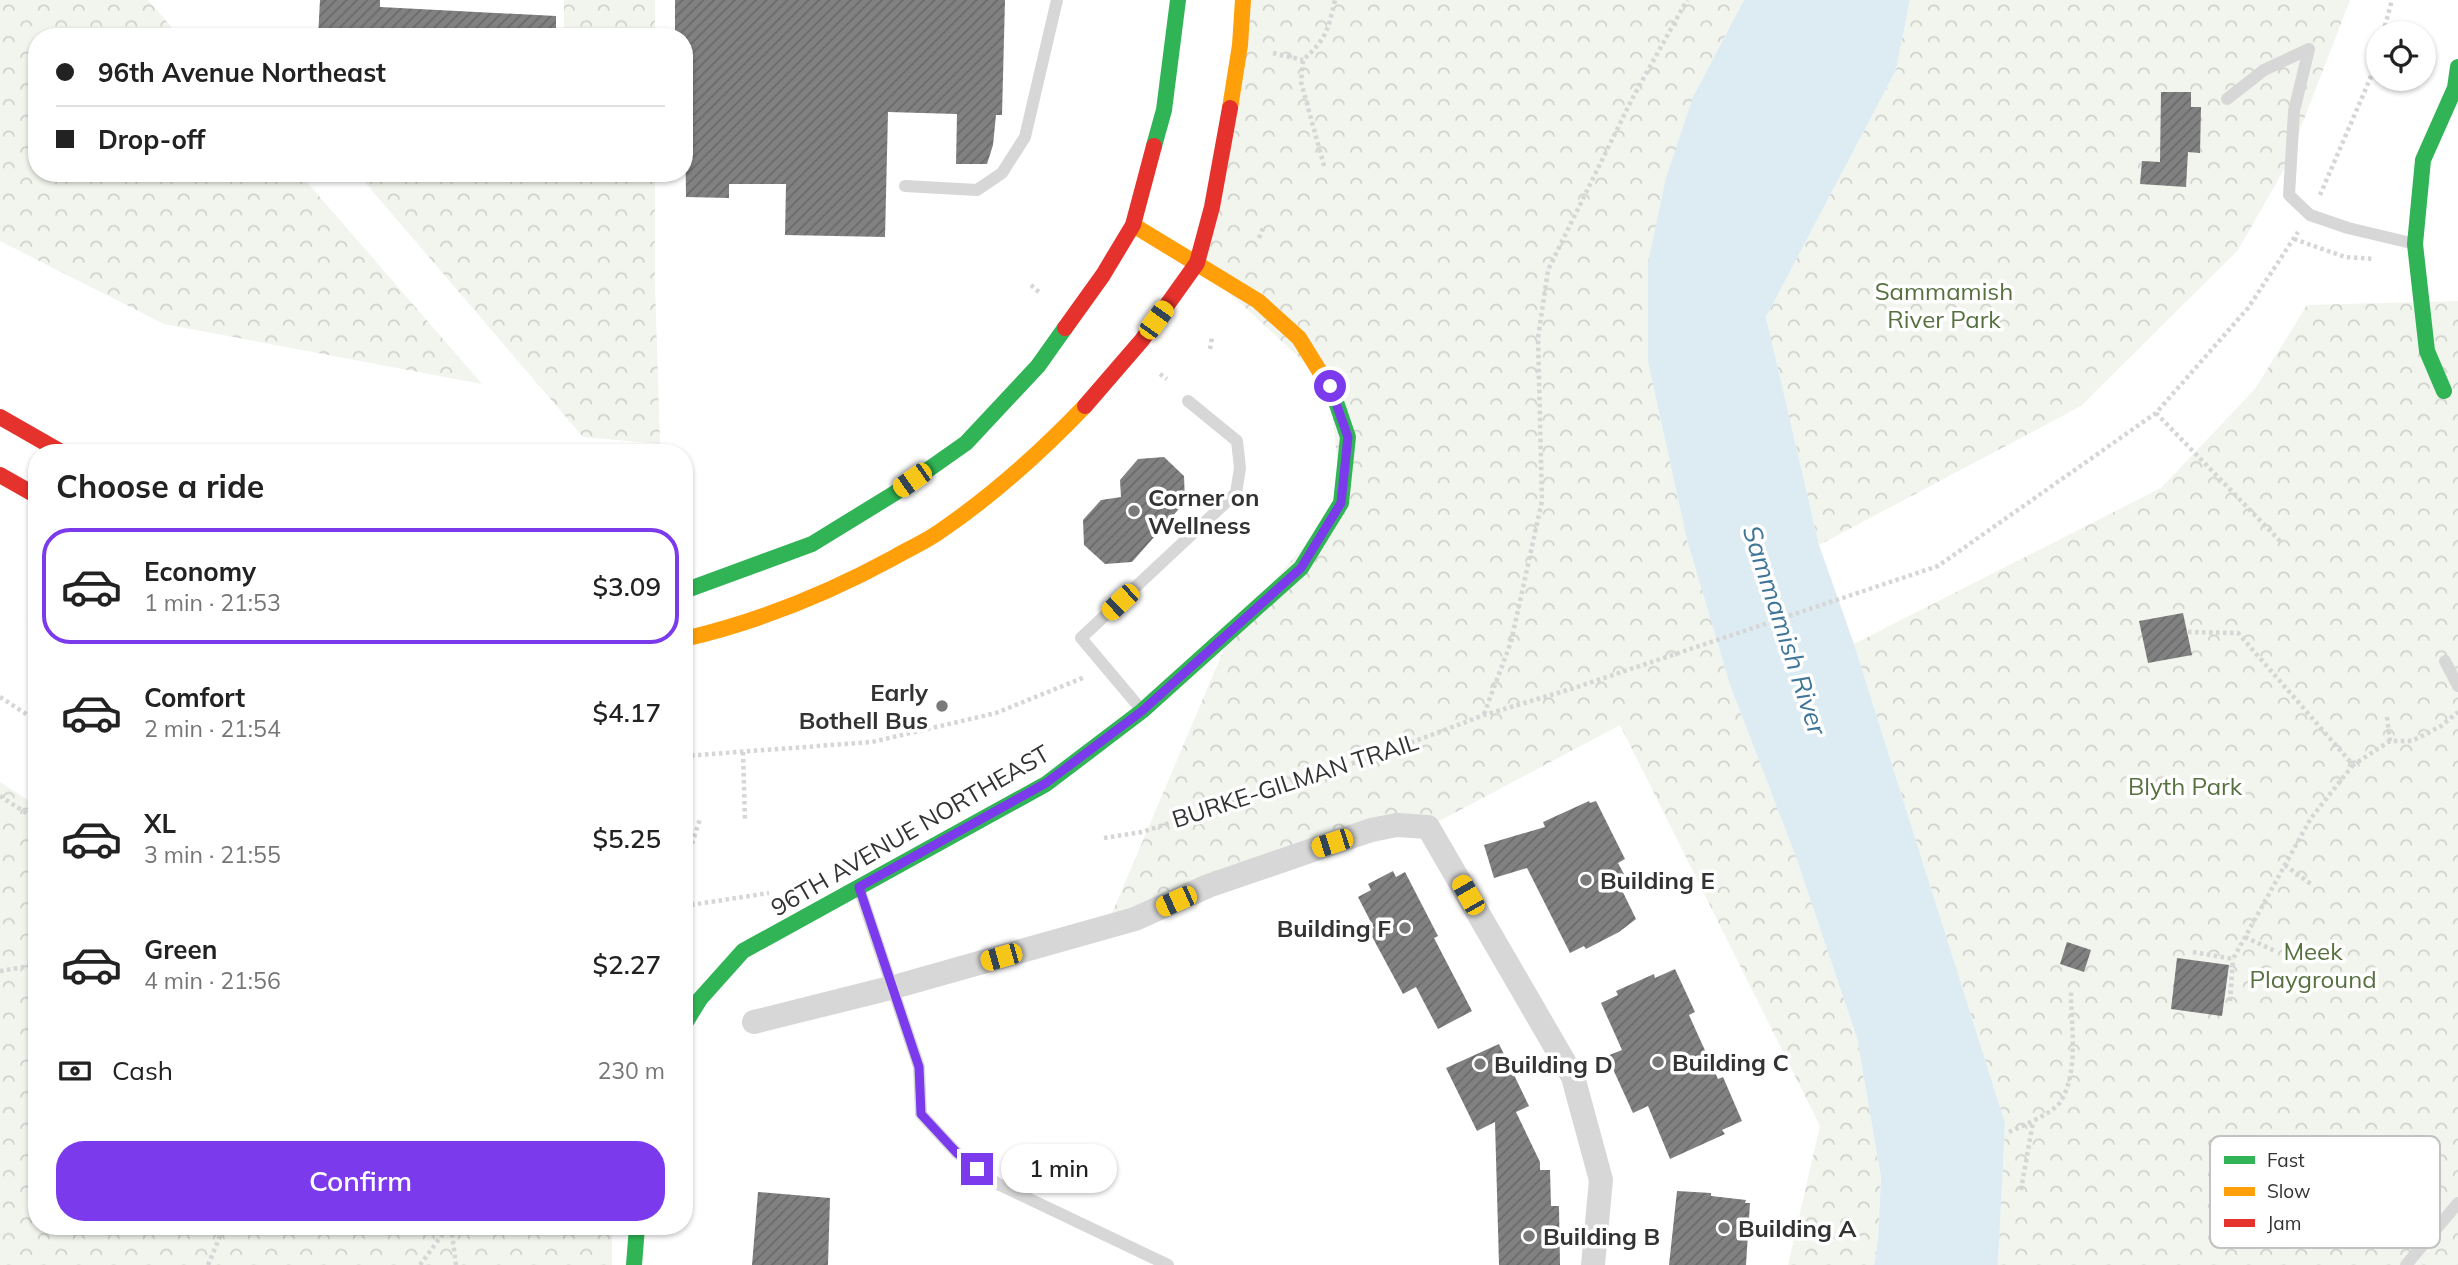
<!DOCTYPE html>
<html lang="en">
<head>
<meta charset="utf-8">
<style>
  body { margin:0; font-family:Mulish,sans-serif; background:#f6f6f6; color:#222; height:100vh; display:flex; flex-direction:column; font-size:26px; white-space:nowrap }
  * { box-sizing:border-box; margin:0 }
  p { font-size:23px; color:#767676 }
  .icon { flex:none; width:38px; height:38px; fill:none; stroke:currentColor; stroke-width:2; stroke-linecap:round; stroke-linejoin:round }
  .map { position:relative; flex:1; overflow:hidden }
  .side { position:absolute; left:28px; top:444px; width:665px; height:791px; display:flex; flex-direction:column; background:#fff; border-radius:28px; box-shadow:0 2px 5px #0004 }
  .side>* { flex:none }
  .guide { position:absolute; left:28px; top:28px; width:665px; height:154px; border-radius:28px; box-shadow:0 2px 5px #0004; display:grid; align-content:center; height:154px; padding:0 28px; background:#fff }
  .fabs { position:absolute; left:2366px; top:21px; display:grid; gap:14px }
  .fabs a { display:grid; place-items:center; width:70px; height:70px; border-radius:50%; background:#fff; box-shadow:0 2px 5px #0004; font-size:35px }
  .end { position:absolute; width:32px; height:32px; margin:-16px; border:9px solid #7c3aed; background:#fff; box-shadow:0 0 0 4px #fff }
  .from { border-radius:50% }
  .bubble { position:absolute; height:49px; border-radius:24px; background:#fff; box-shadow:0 2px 5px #0004; font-size:23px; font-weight:600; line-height:49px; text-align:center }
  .car { position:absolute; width:21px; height:42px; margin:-21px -10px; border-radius:9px; box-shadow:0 0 5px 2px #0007; background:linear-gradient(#f5c518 24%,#345 0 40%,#f5c518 0 76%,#345 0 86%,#f5c518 0) }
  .guide b { display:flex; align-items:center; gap:24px; height:66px; font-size:26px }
  .guide b+b { border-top:2px solid #e0e0e0 }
  .guide i { width:18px; height:18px; background:#222 }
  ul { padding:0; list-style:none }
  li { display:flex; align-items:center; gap:21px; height:116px; margin:0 14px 10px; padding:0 14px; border:4px solid transparent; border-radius:28px }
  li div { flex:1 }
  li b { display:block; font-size:26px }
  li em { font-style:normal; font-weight:600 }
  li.selected { border-color:#7c3aed }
  li>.icon { width:63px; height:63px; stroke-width:1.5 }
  h2 { padding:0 28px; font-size:32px; line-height:84px }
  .pay { display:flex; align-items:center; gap:18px; height:77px; padding:0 28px; font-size:26px }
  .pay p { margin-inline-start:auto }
  .button { display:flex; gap:14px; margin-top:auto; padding:14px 28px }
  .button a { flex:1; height:80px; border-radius:28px; background:#7c3aed; color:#fff; font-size:28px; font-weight:600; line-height:80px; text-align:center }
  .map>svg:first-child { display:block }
  .forest { fill:url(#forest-crowns) }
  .water { fill:#ddebf3 }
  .building { fill:url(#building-hatch) }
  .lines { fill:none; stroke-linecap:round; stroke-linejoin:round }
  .path { stroke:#d6d6d6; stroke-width:4.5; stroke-dasharray:3.5 3.5; stroke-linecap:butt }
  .lane { stroke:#d7d7d7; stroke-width:12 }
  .street { stroke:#d7d7d7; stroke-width:24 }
  .fast { stroke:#30b455; stroke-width:16 }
  .slow { stroke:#ff9f0a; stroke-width:16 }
  .jam { stroke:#e5322d; stroke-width:16 }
  .route { stroke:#7c3aed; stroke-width:9 }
  .poi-dot { fill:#7a7a7a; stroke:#fff; stroke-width:2.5 }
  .labels { text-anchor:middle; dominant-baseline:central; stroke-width:7; stroke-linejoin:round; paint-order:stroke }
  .park-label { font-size:24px; fill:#56703f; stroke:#fff }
  .poi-label { font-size:24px; font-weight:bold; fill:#333; stroke:#fff; text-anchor:start }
  .street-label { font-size:24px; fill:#333; stroke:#fff }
  .water-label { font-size:26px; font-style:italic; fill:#3f7597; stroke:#fff }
  .key { fill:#fff; stroke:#c2c2c2; stroke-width:2 }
  .key-label { font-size:19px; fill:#333 }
</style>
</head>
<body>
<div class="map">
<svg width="2458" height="1265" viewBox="0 0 2458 1265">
  <defs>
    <pattern id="forest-crowns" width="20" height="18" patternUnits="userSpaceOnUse" patternTransform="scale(1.75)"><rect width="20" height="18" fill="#f1f5ed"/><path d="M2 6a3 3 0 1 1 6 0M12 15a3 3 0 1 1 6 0" fill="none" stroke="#cfd2cc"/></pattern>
    <pattern id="building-hatch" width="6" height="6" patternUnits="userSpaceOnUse" patternTransform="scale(1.75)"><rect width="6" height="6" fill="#818181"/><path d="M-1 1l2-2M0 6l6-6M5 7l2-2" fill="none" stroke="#6a6a6a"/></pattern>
  </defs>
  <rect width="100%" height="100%" fill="#fff"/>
  <path class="forest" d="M0 0H148L180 37H37V173H299L482 384 164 324 0 241Z
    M564 0H655V37H564Z
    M1243 0H1744L1693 97 1648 362 1687 540 1730 685 1796 857 1857 1038 1881 1177 1878 1240 1874 1265H1788L1820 1126 1620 725 1428 827 1110 918 1233 628 1341 503 1330 386 1197 263Z
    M1910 0H2350L2286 166 2238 250 2081 406 1819 545 1766 317 1896 70Z
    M357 173H655V285L660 444 583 437Z
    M2458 301V1265H1998L2005 1123 1854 644 2161 488 2255 389 2307 305Z
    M0 782 37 806V1227H612V1265H0Z"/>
  <path class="water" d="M1744 0H1910L1896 70 1766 317 1819 545 1854 644 2005 1123 1998 1265H1874L1878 1240 1881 1177 1857 1038 1796 857 1730 685 1687 540 1648 362V263L1666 178 1693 97Z"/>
  <path class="building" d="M320 0H380V7L556 16V37H318Z
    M675 0H1005L1002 115H996L993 145 987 164H956L957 114 888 112 885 237 785 235 786 184H729V198L686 197 684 37H675Z
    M2161 92H2191V107H2201L2200 153 2188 152 2186 187 2140 184 2142 161 2160 162Z
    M1164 457 1184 476 1185 502 1132 562 1105 564 1084 545 1083 520 1101 500 1121 497 1120 480 1138 459Z
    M2183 613 2192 655 2148 663 2139 621Z
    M1589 801 1590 803 1596 801 1625 859 1618 863 1625 876 1617 880 1636 919 1619 932 1586 949 1584 946 1570 953 1527 868 1494 878 1484 845 1545 827 1543 822Z
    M1393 871 1396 877 1405 872 1438 936 1434 938 1472 1011 1438 1029 1416 987 1403 994 1369 931 1374 928 1358 897 1371 890 1368 884Z
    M2067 942 2091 950 2084 972 2060 964Z
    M2177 958 2229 965 2222 1016 2171 1009Z
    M1675 969 1695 1012 1689 1015 1698 1035 1718 1079 1723 1077 1742 1121 1722 1130 1725 1134 1670 1159 1648 1106 1633 1113 1607 1056 1622 1050 1601 1003 1618 995 1616 991 1654 974 1655 978Z
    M1499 1044 1529 1106 1516 1112 1540 1162V1170H1550L1551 1206H1559L1560 1265H1499L1495 1122 1477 1131 1446 1068Z
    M1677 1191 1711 1193V1196L1746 1200 1745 1203H1750L1746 1265H1669Z
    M758 1192 830 1198 828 1265H752Z"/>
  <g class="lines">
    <path class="path" d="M2383 33 2392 0
      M1273 53 1303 60
      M1324 166 1301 82 1303 60C1327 38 1328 30 1335 0
      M2320 195 2370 79 2378 49
      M1259 238 1263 228
      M2294 239 2345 257 2374 259
      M1031 285 1040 293
      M1210 349 1212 338
      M1160 374 1167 379
      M2156 413 2280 541
      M2188 632 2238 633 2353 765 2390 741H2412L2441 726 2458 712
      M0 697 37 721
      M1484 714 1511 642 1542 501 1538 338 1548 270 1632 99 1687 0
      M2387 717 2390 741
      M743 752 745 821
      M684 756 872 742 996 713 1085 677
      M0 796 37 820
      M1104 838 1142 832 1381 754 1484 715 1571 689 1938 566 2156 413 2248 308 2298 232
      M2285 865 2311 884
      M692 905 685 865 700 819
      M684 906 769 893
      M2245 937 2275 951
      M2193 952 2233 959 2311 818 2353 765
      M0 971 37 965
      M2230 1001 2233 959
      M2009 1132C2022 1126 2054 1113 2061 1101 2079 1071 2071 1026 2071 992
      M2021 1190 2033 1122
      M451 1227 456 1265
      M208 1265 224 1227
      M420 1265 448 1227"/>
    <path class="lane" d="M2227 99 2264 70 2309 49 2294 111 2289 195 2310 215 2348 228 2411 243
      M905 186 977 190 1002 173 1025 137 1057 0
      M2445 661 2458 686
      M1140 708 1081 638 1236 493 1240 468 1237 441 1188 401
      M860 891 919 1067 921 1114 957 1153 998 1184 1168 1265
      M2406 1265 2458 1203"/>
    <path class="street" d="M754 1022 894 987 1135 919 1208 886 1371 830 1397 825 1428 827 1573 1077 1601 1180 1593 1265"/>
    <path class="fast" d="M1154 146 1164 110 1178 0
      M2444 391 2427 351 2415 244 2423 160 2455 88 2458 67
      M684 591 812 544 895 493 966 443 1038 366 1065 328
      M684 1025 700 999 743 951 1046 784 1142 711 1301 568 1341 503 1348 437 1333 393
      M634 1265 637 1227"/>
    <path class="slow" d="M1230 108 1240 45 1243 0
      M1133 225 1258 301 1299 338 1333 393
      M684 639C757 622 827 594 893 558 908 549 925 542 939 532 992 496 1041 452 1085 406"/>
    <path class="jam" d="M1065 328 1103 275 1133 225 1154 146
      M1085 406 1142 340 1197 263 1212 207 1230 108
      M0 417 63 453
      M0 475 37 496"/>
  </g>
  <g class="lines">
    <path class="route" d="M977 1169 957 1153 921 1114 919 1067 859 887 1046 783 1142 711 1301 568 1341 503 1348 437 1330 386"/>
  </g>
  <g class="poi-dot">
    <circle cx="1134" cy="511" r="7"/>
    <circle cx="942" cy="706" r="7"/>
    <circle cx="1586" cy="880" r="7"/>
    <circle cx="1405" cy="928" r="7"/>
    <circle cx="1658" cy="1062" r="7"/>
    <circle cx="1480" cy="1064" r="7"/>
    <circle cx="1724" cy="1228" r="7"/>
    <circle cx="1529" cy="1236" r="7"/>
  </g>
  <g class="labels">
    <g class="park-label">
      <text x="1944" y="291">Sammamish<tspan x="1944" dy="28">River Park</tspan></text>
      <text x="2185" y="786">Blyth Park</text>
      <text x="2313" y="951">Meek<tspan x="2313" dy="28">Playground</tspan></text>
    </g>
    <g class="poi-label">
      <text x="1148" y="497">Corner on<tspan x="1148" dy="28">Wellness</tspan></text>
      <text x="928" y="692" text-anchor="end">Early<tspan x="928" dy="28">Bothell Bus</tspan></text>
      <text x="1600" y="880">Building E</text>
      <text x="1391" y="928" text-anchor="end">Building F</text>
      <text x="1672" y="1062">Building C</text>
      <text x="1494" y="1064">Building D</text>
      <text x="1738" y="1228">Building A</text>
      <text x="1543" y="1236">Building B</text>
    </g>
    <g class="street-label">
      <text transform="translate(1295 780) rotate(-18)">BURKE-GILMAN TRAIL</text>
      <text transform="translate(910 830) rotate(-30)">96TH AVENUE NORTHEAST</text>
    </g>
    <g class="water-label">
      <text transform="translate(1785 630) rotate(72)">Sammamish River</text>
    </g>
  </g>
  <rect x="2210" y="1136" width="230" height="112" rx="10" class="key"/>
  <rect x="2224" y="1156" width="31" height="8" fill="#30b455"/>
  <rect x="2224" y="1187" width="31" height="9" fill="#ff9f0a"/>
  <rect x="2224" y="1219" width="31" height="8" fill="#e5322d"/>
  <g class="key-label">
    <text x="2267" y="1167">Fast</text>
    <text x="2267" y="1198">Slow</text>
    <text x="2267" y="1230">Jam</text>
  </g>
</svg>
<div class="fabs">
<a><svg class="icon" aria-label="locate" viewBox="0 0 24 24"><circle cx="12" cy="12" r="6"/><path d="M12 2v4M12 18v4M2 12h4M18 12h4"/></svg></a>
</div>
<i class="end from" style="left:1330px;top:386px"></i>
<i class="end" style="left:977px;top:1169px"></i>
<div class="bubble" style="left:1001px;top:1144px;width:116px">1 min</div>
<i class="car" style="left:1156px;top:320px;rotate:36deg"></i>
<i class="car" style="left:912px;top:480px;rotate:235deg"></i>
<i class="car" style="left:1120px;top:602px;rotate:227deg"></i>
<i class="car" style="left:1332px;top:843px;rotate:252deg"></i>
<i class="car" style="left:1468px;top:895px;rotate:330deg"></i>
<i class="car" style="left:1176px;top:901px;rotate:246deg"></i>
<i class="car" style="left:1001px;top:957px;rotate:254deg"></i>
<div class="guide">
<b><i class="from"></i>96th Avenue Northeast</b>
<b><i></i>Drop-off</b>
</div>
<section class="side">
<h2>Choose a ride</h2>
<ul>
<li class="selected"><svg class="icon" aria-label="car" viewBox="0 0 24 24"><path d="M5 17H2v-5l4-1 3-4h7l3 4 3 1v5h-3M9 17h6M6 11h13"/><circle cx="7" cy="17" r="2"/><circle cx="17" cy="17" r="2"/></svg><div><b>Economy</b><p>1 min · 21:53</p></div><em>$3.09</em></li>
<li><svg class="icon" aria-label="car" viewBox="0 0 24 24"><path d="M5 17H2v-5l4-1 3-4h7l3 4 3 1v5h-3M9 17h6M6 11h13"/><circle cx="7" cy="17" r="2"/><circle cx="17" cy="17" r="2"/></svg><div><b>Comfort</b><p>2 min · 21:54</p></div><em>$4.17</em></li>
<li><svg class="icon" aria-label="car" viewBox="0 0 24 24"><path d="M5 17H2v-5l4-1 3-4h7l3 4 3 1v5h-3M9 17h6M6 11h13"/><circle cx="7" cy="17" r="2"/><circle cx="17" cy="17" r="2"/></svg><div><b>XL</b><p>3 min · 21:55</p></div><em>$5.25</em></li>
<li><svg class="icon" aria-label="car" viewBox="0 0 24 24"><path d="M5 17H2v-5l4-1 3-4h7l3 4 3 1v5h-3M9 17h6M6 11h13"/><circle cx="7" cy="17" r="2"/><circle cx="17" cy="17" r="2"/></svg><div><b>Green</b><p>4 min · 21:56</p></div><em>$2.27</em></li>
</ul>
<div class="pay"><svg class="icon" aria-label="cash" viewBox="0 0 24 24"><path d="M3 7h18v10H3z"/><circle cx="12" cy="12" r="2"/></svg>Cash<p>230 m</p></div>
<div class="button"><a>Confirm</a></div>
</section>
</div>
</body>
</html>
